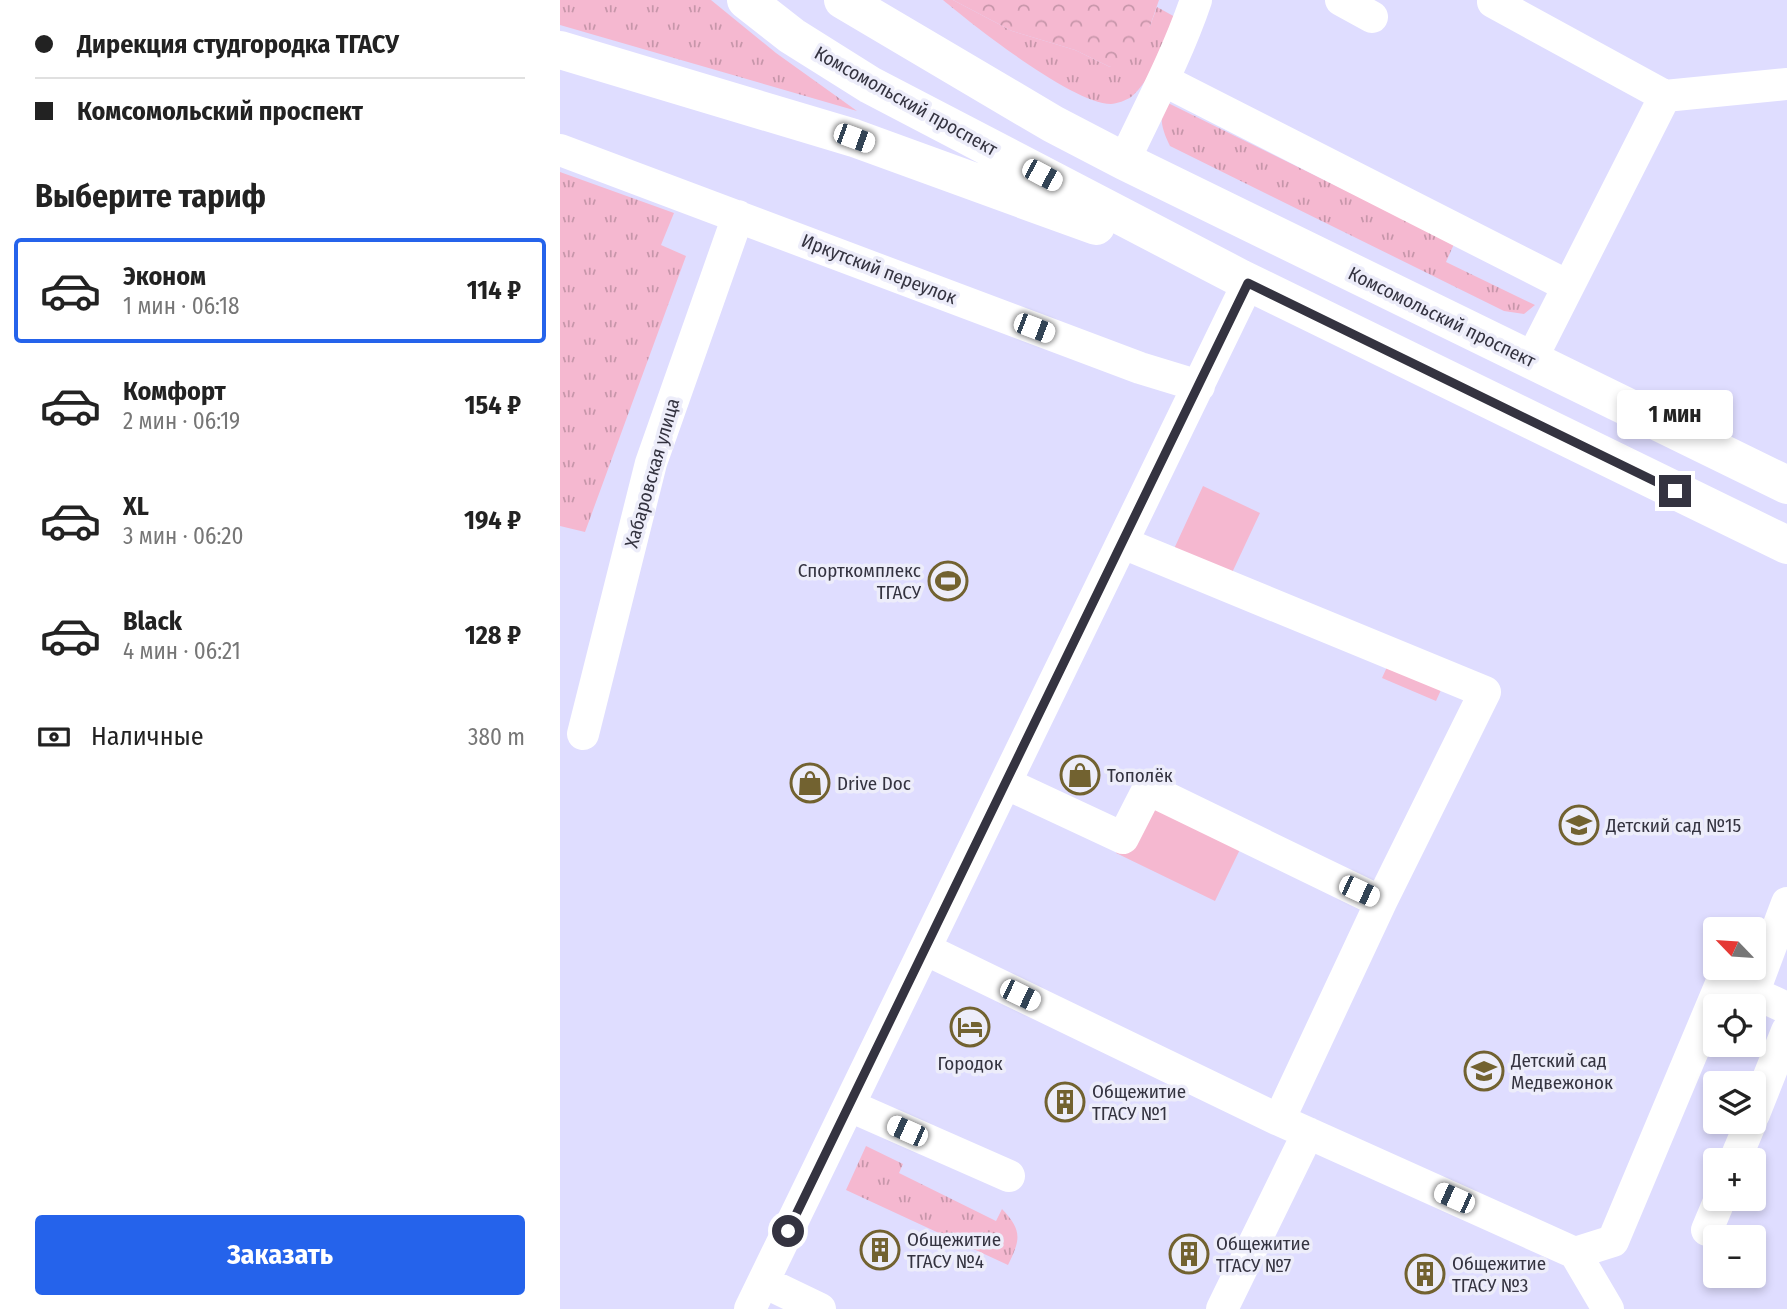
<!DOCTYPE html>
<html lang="ru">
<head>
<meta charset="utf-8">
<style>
  body { margin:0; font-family:"Fira Sans Condensed",sans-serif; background:#f2f2f2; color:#222; height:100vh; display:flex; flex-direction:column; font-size:26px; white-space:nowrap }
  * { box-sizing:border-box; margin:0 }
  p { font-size:23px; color:#767676 }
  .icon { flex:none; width:38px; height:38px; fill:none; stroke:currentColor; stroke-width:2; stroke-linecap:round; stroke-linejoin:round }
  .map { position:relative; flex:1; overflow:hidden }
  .panel { display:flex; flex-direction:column; background:#fff; width:560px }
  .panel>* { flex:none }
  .guide { display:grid; align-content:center; height:154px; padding:0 35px; background:#fff }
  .needle { width:46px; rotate:295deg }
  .tools { position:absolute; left:1143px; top:917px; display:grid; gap:14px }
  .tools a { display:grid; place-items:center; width:63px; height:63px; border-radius:7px; background:#fff; box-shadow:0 4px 10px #0003; font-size:35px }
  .end { position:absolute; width:32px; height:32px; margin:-16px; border:9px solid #343340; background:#fff; box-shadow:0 0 0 4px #fff }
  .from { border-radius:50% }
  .bubble { position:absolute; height:49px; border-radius:7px; background:#fff; box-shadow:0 4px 10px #0003; font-size:23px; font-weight:700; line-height:49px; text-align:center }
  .car { position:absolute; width:21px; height:42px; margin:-21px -10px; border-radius:9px; box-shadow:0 0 5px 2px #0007; background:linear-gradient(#fff 24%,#345 0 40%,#fff 0 76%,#345 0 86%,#fff 0) }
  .guide b { display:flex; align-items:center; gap:24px; height:66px; font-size:26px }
  .guide b+b { border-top:2px solid #e0e0e0 }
  .guide i { width:18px; height:18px; background:#222 }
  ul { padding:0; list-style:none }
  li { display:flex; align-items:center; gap:21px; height:105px; margin:0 14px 10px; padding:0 21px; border:4px solid transparent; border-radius:7px }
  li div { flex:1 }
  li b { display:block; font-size:26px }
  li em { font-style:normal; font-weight:700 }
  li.current { border-color:#2563eb }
  li>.icon { width:63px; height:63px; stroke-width:1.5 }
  h2 { padding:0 35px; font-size:32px; line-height:84px }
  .pay { display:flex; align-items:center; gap:18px; height:77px; padding:0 35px; font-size:26px }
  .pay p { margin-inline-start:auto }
  .primary-button { display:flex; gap:14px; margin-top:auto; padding:14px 35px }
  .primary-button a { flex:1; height:80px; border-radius:7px; background:#2563eb; color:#fff; font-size:28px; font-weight:700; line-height:80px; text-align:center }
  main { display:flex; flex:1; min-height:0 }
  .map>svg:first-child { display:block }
  .grass { fill:url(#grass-tufts) }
  .forest { fill:url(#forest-crowns) }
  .green { fill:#f5b8d0 }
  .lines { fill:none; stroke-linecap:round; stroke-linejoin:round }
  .minor { stroke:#fff; stroke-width:32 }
  .major { stroke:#fff; stroke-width:38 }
  .route { stroke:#343340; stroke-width:9 }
  .labels { text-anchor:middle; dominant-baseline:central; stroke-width:7; stroke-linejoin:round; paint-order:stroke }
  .street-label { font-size:19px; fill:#343340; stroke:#ededfa }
  .poi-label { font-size:19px; fill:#343340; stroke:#ededfa; text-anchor:start }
</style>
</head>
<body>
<main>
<section class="panel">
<div class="guide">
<b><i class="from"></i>Дирекция студгородка ТГАСУ</b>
<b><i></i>Комсомольский проспект</b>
</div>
<h2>Выберите тариф</h2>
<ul>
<li class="current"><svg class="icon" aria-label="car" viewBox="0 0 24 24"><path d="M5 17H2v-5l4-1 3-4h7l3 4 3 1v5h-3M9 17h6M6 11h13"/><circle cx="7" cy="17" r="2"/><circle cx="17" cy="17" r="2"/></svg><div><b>Эконом</b><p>1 мин · 06:18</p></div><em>114 ₽</em></li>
<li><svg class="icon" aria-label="car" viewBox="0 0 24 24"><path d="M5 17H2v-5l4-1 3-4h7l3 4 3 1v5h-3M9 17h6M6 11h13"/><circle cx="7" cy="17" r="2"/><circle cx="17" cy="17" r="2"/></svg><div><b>Комфорт</b><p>2 мин · 06:19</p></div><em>154 ₽</em></li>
<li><svg class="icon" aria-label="car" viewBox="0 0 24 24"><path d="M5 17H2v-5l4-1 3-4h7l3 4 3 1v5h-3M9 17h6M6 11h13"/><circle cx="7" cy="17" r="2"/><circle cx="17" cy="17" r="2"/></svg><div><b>XL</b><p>3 мин · 06:20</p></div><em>194 ₽</em></li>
<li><svg class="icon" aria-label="car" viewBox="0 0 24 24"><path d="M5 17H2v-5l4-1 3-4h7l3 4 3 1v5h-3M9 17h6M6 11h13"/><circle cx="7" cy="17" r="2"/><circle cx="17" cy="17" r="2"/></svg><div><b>Black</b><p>4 мин · 06:21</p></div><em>128 ₽</em></li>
</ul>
<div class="pay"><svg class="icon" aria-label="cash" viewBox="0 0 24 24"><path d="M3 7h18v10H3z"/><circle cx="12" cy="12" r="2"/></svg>Наличные<p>380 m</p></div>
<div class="primary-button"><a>Заказать</a></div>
</section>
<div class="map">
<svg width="1227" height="1309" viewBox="0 0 1227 1309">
  <defs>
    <pattern id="grass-tufts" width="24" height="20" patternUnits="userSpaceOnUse" patternTransform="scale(1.75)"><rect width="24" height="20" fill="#f5b8d0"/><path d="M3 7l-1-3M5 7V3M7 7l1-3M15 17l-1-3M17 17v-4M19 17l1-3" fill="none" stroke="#c796aa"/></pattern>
    <pattern id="forest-crowns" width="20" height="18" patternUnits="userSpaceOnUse" patternTransform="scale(1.75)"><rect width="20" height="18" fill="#f5b8d0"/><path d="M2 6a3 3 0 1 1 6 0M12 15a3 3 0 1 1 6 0" fill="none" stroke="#c796aa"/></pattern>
  </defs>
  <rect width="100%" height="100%" fill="#dfddff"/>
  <path class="grass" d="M0 0H151L216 53 297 111 0 25Z
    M383 0H393L452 31 515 50 550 67 590 26 597 7 617 18C606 41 591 81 571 97 567 100 556 104 551 104 513 104 414 26 383 0Z
    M604 101 894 244 886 262 975 305 964 314 944 311 610 146C602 130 599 119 604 101Z
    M0 172 114 213 101 245 126 256 25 532 0 526Z
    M306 1146 343 1164 339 1173 436 1221 442 1209C462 1230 461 1239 448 1265L286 1190Z"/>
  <path class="forest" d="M393 0H599L590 26 570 59 550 67 515 50 452 31Z"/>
  <path class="green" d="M643 486 700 513 670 577 613 551Z
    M831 658 885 681 876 701 822 678Z
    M588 789 686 837 655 901 556 853Z"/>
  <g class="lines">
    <path class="minor" d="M781 0 812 17
      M933 2 1105 96 1227 84
      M603 80 1008 286
      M0 150 580 368 639 386
      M564 161C589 108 617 56 636 0
      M971 360 1105 96
      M563 543 925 692 821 902 719 1120
      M23 734 91 463 178 216
      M447 784 563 838 588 789 821 902
      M367 950 719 1120 1015 1253 1053 1241 1163 979 1227 1008
      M1193 994 1227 903
      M290 1106 449 1176
      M1194 1114 1227 1031
      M1175 1160 1191 1122
      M1147 1230 1160 1199
      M1015 1253 1048 1309
      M204 1282 260 1309
      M190 1309 688 283
      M662 1309 748 1133"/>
    <path class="major" d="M186 0 232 36 310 85 680 278 1227 545
      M283 0 493 124 564 161 1227 485
      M0 50 294 138 536 226"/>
  </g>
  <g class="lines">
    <path class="route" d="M228 1231 688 283 1115 491"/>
  </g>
  <defs>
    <symbol id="stadium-ring" viewBox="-11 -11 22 22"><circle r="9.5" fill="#ededfa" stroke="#726230" stroke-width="1.5"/><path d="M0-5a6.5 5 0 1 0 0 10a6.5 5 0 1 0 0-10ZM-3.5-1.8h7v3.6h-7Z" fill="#726230"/></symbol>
    <symbol id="shop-ring" viewBox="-11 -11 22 22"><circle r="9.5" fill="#ededfa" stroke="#726230" stroke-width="1.5"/><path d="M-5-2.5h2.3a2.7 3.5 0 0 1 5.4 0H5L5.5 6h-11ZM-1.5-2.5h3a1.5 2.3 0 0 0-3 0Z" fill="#726230"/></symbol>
    <symbol id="school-ring" viewBox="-11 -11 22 22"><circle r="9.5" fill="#ededfa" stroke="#726230" stroke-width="1.5"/><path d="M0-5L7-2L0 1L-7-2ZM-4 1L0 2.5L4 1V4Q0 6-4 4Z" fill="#726230"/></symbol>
    <symbol id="hotel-ring" viewBox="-11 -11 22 22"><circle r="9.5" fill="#ededfa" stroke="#726230" stroke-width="1.5"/><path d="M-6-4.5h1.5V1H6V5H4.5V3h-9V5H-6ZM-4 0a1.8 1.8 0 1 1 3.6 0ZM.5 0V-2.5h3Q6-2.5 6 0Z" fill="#726230"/></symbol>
    <symbol id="building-ring" viewBox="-11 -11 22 22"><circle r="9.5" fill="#ededfa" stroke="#726230" stroke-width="1.5"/><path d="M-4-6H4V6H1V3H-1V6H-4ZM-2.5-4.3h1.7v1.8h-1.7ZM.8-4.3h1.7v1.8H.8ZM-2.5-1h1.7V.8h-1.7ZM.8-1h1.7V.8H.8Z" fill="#726230"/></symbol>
  </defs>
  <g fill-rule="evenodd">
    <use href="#stadium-ring" x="366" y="559" width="44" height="44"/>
    <use href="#shop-ring" x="498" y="753" width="44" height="44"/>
    <use href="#shop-ring" x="228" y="761" width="44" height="44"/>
    <use href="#school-ring" x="997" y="803" width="44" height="44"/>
    <use href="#hotel-ring" x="388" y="1005" width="44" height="44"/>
    <use href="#school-ring" x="902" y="1049" width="44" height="44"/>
    <use href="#building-ring" x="483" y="1080" width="44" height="44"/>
    <use href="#building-ring" x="298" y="1228" width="44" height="44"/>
    <use href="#building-ring" x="607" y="1232" width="44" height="44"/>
    <use href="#building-ring" x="843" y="1252" width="44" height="44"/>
  </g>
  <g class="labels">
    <g class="street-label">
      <text transform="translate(346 101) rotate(29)">Комсомольский проспект</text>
      <text transform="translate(319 269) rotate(21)">Иркутский переулок</text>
      <text transform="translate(882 317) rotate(26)">Комсомольский проспект</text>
      <text transform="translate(92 473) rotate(-74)">Хабаровская улица</text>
    </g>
    <g class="poi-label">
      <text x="361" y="570" text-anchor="end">Спорткомплекс<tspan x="361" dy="22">ТГАСУ</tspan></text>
      <text x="547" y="775">Тополёк</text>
      <text x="277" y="783">Drive Doc</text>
      <text x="1046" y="825">Детский сад №15</text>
      <text x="951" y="1060">Детский сад<tspan x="951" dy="22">Медвежонок</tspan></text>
      <text x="410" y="1063" text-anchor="middle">Городок</text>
      <text x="532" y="1091">Общежитие<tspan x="532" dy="22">ТГАСУ №1</tspan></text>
      <text x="347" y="1239">Общежитие<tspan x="347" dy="22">ТГАСУ №4</tspan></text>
      <text x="656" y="1243">Общежитие<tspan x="656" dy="22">ТГАСУ №7</tspan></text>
      <text x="892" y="1263">Общежитие<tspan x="892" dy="22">ТГАСУ №3</tspan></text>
    </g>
  </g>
</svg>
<div class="tools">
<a><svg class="needle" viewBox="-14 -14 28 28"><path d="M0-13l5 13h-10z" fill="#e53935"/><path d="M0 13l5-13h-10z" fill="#767676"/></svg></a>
<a><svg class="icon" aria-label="locate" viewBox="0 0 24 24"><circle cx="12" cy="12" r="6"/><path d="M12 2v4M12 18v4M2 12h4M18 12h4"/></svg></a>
<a><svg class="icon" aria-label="layers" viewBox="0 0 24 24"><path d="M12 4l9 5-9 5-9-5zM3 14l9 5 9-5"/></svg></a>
<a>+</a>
<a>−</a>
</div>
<i class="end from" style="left:228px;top:1231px"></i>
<i class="end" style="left:1115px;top:491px"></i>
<div class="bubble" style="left:1057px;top:390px;width:116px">1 мин</div>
<i class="car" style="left:294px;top:138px;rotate:110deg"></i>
<i class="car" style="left:482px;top:175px;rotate:118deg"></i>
<i class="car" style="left:474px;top:328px;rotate:111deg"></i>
<i class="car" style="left:799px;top:891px;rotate:115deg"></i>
<i class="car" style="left:460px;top:995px;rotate:116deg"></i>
<i class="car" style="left:347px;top:1131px;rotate:294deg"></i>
<i class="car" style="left:894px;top:1198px;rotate:294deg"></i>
</div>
</main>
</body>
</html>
